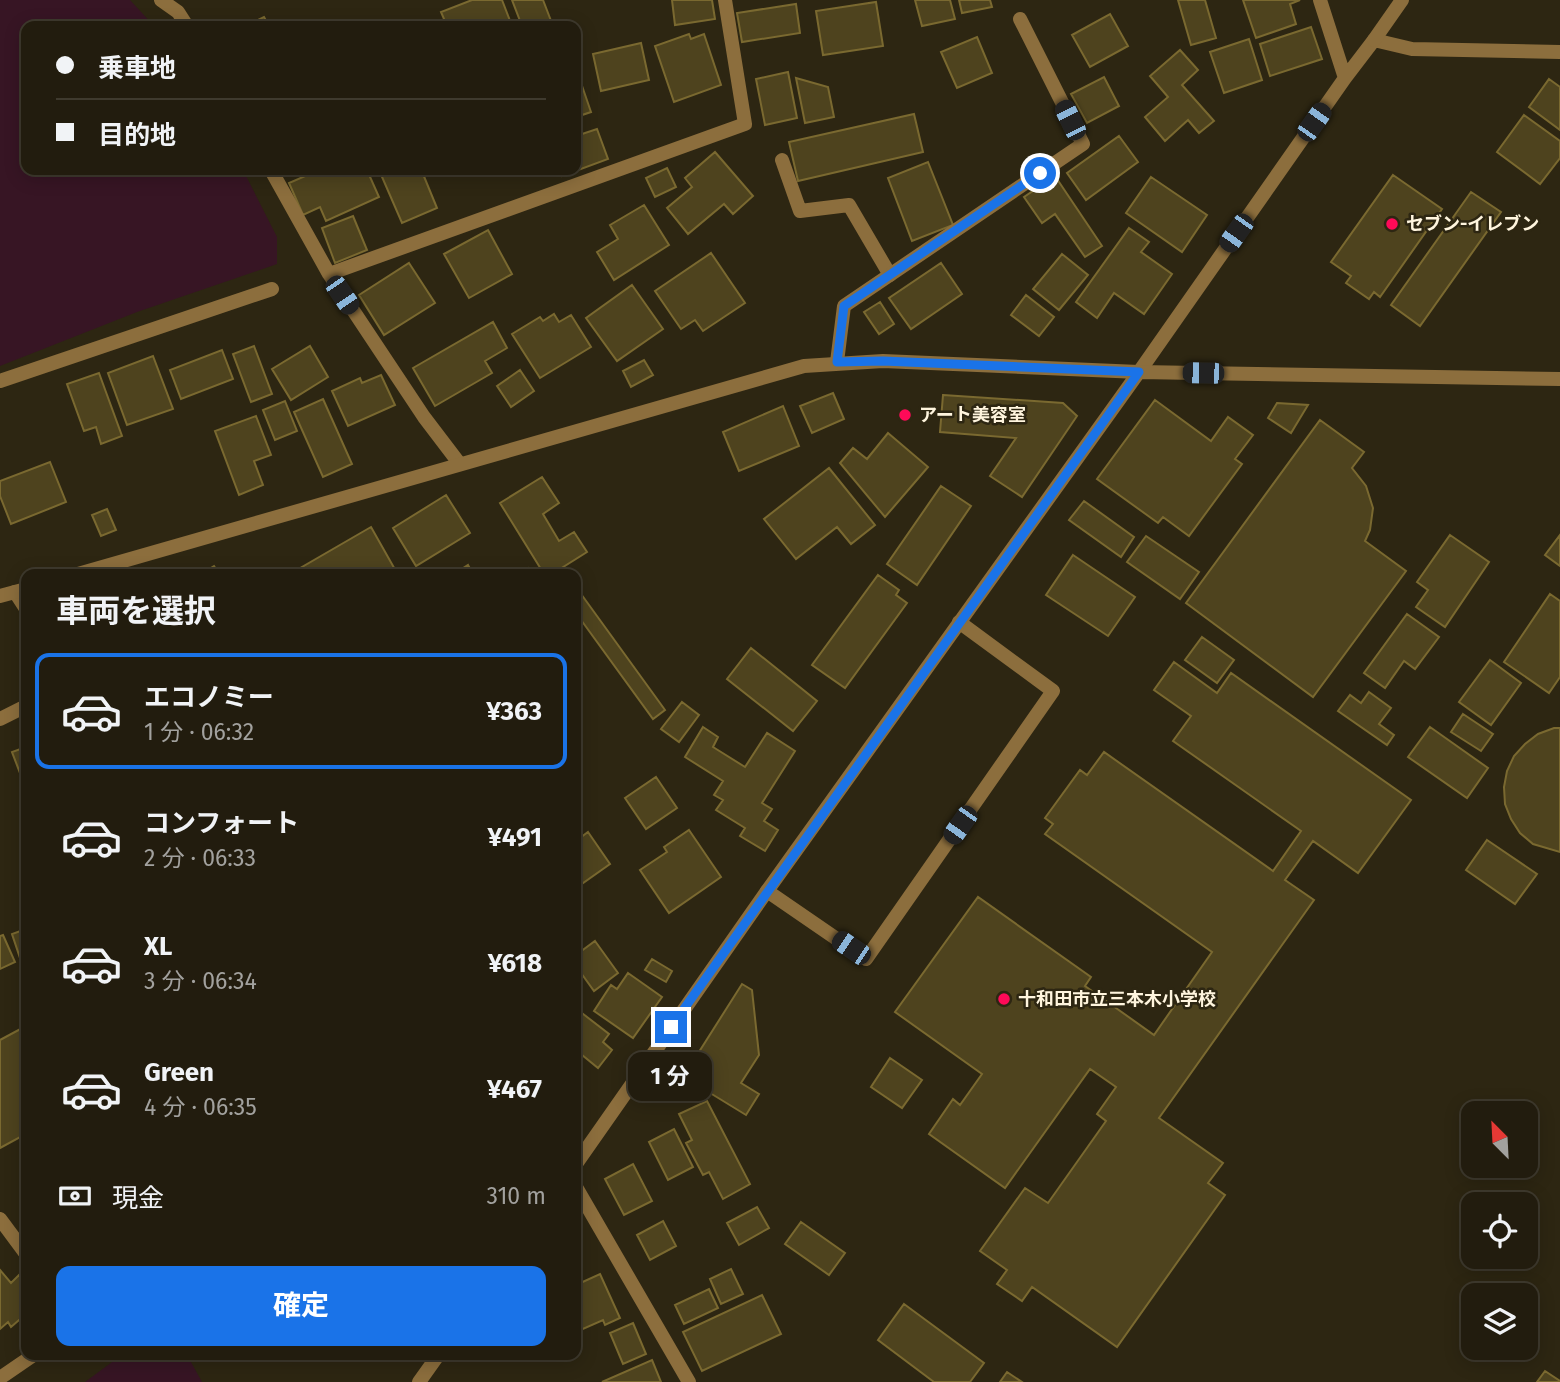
<!DOCTYPE html>
<html lang="ja">
<head>
<meta charset="utf-8">
<style>
  body { margin:0; font-family:"Fira Sans","Noto Sans JP",sans-serif; background:#2e291c; color:#f1f3f6; height:100vh; display:flex; flex-direction:column; font-size:26px; white-space:nowrap }
  * { box-sizing:border-box; margin:0 }
  p { font-size:23px; color:#a2a19e }
  .icon { flex:none; width:38px; height:38px; fill:none; stroke:currentColor; stroke-width:2; stroke-linecap:round; stroke-linejoin:round }
  .map { position:relative; flex:1; overflow:hidden }
  .panel { position:absolute; left:21px; top:569px; width:560px; height:791px; display:flex; flex-direction:column; background:#221c0e; border-radius:14px; box-shadow:0 4px 18px #0003,0 0 0 2px #3f3a2e }
  .panel>* { flex:none }
  .top-card { position:absolute; left:21px; top:21px; width:560px; height:154px; border-radius:14px; box-shadow:0 4px 18px #0003,0 0 0 2px #3f3a2e; display:grid; align-content:center; height:154px; padding:0 35px; background:#221c0e }
  .needle { width:46px; rotate:336deg }
  .buttons { position:absolute; left:1461px; top:1101px; display:grid; gap:14px }
  .buttons a { display:grid; place-items:center; width:77px; height:77px; border-radius:14px; background:#221c0e; box-shadow:0 4px 18px #0003,0 0 0 2px #3f3a2e; font-size:35px }
  .end { position:absolute; width:32px; height:32px; margin:-16px; border:9px solid #1a73e8; background:#fff; box-shadow:0 0 0 4px #fff }
  .from { border-radius:50% }
  .bubble { position:absolute; height:49px; border-radius:14px; background:#221c0e; box-shadow:0 4px 18px #0003,0 0 0 2px #3f3a2e; font-size:23px; font-weight:700; line-height:49px; text-align:center }
  .car { position:absolute; width:21px; height:42px; margin:-21px -10px; border-radius:9px; box-shadow:0 0 5px 2px #0007; background:linear-gradient(#222 24%,#8ab4d8 0 40%,#222 0 76%,#8ab4d8 0 86%,#222 0) }
  .top-card b { display:flex; align-items:center; gap:24px; height:66px; font-size:26px }
  .top-card b+b { border-top:2px solid #3f3a2e }
  .top-card i { width:18px; height:18px; background:#f1f3f6 }
  ul { padding:0; list-style:none }
  li { display:flex; align-items:center; gap:21px; height:116px; margin:0 14px 10px; padding:0 21px; border:4px solid transparent; border-radius:14px }
  li div { flex:1 }
  li b { display:block; font-size:26px }
  li em { font-style:normal; font-weight:700 }
  li.on { border-color:#1a73e8 }
  li>.icon { width:63px; height:63px; stroke-width:1.5 }
  h2 { padding:0 35px; font-size:32px; line-height:84px }
  .pay { display:flex; align-items:center; gap:18px; height:77px; padding:0 35px; font-size:26px }
  .pay p { margin-inline-start:auto }
  .cta { display:flex; gap:14px; margin-top:auto; padding:14px 35px }
  .cta a { flex:1; height:80px; border-radius:14px; background:#1a73e8; color:#fff; font-size:28px; font-weight:700; line-height:80px; text-align:center }
  .map>svg:first-child { display:block }
  .green { fill:#371524 }
  .building { fill:#4e431e; stroke:#7a6930; stroke-width:2 }
  .lines { fill:none; stroke-linecap:round; stroke-linejoin:round }
  .service { stroke:#8c6e3d; stroke-width:14 }
  .minor { stroke:#8c6e3d; stroke-width:14 }
  .tertiary { stroke:#8c6e3d; stroke-width:14 }
  .route { stroke:#1a73e8; stroke-width:9 }
  .poi-dot { fill:#fe0a58; stroke:#2d2612; stroke-width:2.5 }
  .labels { text-anchor:middle; dominant-baseline:central; stroke-width:5; stroke-linejoin:round; paint-order:stroke }
  .poi-label { font-size:18px; font-weight:bold; fill:#fff5de; stroke:#2d2612; text-anchor:start }
</style>
</head>
<body>
<div class="map">
<svg width="1560" height="1382" viewBox="0 0 1560 1382">
  <rect width="100%" height="100%" fill="#2d2612"/>
  <path class="green" d="M0 0H130L154 26H26V170H243L277 237V264L137 312 0 366Z
    M123 1354 187 1355 202 1382H85Z"/>
  <path class="building" d="M472 0H502L512 26H447L441 12Z
    M512 0H543L553 26H522Z
    M672 0H712L715 19 675 25Z
    M915 0H950L955 19 922 26Z
    M959 0H990L992 7 962 13Z
    M1178 0H1205L1216 38 1191 45Z
    M1243 0H1300L1290 4 1296 24 1256 38Z
    M876 2 883 46 823 55 816 11Z
    M796 4 800 33 742 42 737 13Z
    M1110 14 1128 46 1090 67 1072 35Z
    M264 17 269 26H245Z
    M1311 27 1322 59 1270 76 1260 44Z
    M689 34 691 39 704 34 721 85 674 102 655 46Z
    M977 37 992 73 957 88 941 52Z
    M1249 39 1262 80 1224 93 1210 52Z
    M641 43 649 80 601 91 593 54Z
    M1180 50 1198 70 1182 85 1214 121 1199 133 1188 120 1165 141 1145 117 1168 97 1150 76Z
    M788 72 797 118 765 125 756 79Z
    M579 77 591 112 576 117V78Z
    M1104 77 1119 106 1087 123 1071 94Z
    M796 78 828 87 834 117 805 123Z
    M1549 79 1560 87V130L1529 107Z
    M914 114 923 152 798 181 789 142Z
    M1524 115 1560 141V158L1540 184 1497 152Z
    M597 129 608 159 562 176 559 170H576V136Z
    M1119 136 1138 162 1086 200 1067 173Z
    M715 152 753 196 733 214 724 204 688 234 667 208 692 187 685 178Z
    M928 162 953 225 912 241 888 178Z
    M667 168 676 187 655 197 646 178Z
    M319 170H367L379 197 326 221 320 207 303 215 289 183Z
    M379 170H433L423 174 437 208 402 223Z
    M1393 175 1442 209 1380 297 1374 292 1369 299 1346 283 1351 276 1331 262Z
    M1055 176 1102 246 1085 257 1055 214 1042 223 1024 197Z
    M1151 177 1207 215 1182 252 1126 213Z
    M1471 192 1501 212 1420 326 1391 305Z
    M644 205 669 245 614 280 597 252 618 239 610 225Z
    M353 216 367 250 335 263 322 228Z
    M1129 228 1149 242 1141 252 1172 274 1144 314 1114 293 1097 318 1076 302Z
    M488 230 512 274 469 298 444 254Z
    M711 253 745 303 703 331 695 320 681 329 655 291Z
    M1062 254 1088 275 1059 310 1033 289Z
    M409 263 435 303 384 335 359 295Z
    M941 263 962 294 911 329 889 298Z
    M632 285 663 329 617 361 586 318Z
    M1026 295 1054 317 1039 336 1011 315Z
    M880 302 894 324 879 334 864 312Z
    M554 314 559 322 571 315 591 347 540 378 512 334 540 317 543 321Z
    M493 322 507 348 485 361 492 373 435 406 413 368Z
    M254 346 272 394 251 402 233 354Z
    M310 346 328 377 291 400 272 369Z
    M222 350 233 379 181 399 170 370Z
    M153 356 173 409 127 425 108 373Z
    M644 360 653 375 631 387 623 371Z
    M520 370 534 391 511 407 497 386Z
    M99 373 122 436 101 444 96 427 84 431 67 384Z
    M381 375 395 405 348 426 332 391 360 378 362 383Z
    M833 393 844 419 812 433 800 406Z
    M943 395 1063 403 1077 416 1022 497 990 476 1016 438 940 432Z
    M323 399 352 464 323 477 294 412Z
    M1155 400 1211 441 1228 417 1253 435 1235 459 1242 464 1189 536 1163 517 1158 523 1097 479Z
    M285 401 297 431 275 440 263 410Z
    M1277 403 1308 405 1291 433 1268 418Z
    M783 406 799 446 739 471 723 432Z
    M256 416 271 455 254 461 263 485 239 495 215 431Z
    M1320 420 1364 452 1352 468 1366 486 1373 508 1370 530 1365 541 1406 571 1313 697 1186 603Z
    M888 433 928 467 885 517 840 463 853 448 867 459Z
    M50 462 66 502 11 524 0 496V481Z
    M829 468 875 525 851 544 837 527 796 559 764 519Z
    M542 477 559 503 543 514 559 541 574 532 587 552 552 574H544L500 503Z
    M941 486 971 506 917 585 887 564Z
    M446 495 470 533 416 566 393 528Z
    M1084 501 1134 537 1121 557 1069 520Z
    M107 509 116 530 101 536 92 515Z
    M371 527 397 573 290 574Z
    M1450 535 1489 562 1445 627 1416 607 1428 590 1417 582Z
    M1560 535V566L1545 555Z
    M1146 536 1199 572 1180 599 1127 562Z
    M1073 555 1135 597 1108 636 1046 595Z
    M468 565 473 574H454Z
    M214 566 219 574H201Z
    M528 568 532 574H517Z
    M878 575 899 590 896 595 907 603 845 688 812 665Z
    M576 587 665 710 653 719 576 613Z
    M1550 594 1560 601V677L1549 693 1504 662Z
    M1407 614 1439 637 1415 669 1404 661 1385 688 1364 673Z
    M1202 637 1234 660 1217 683 1185 660Z
    M751 648 817 701 793 731 727 679Z
    M1490 660 1521 683 1491 725 1459 702Z
    M1174 662 1217 693 1231 673 1411 800 1358 873 1313 841 1285 880 1314 900 1159 1118 1223 1163 1208 1183 1225 1195 1117 1347 1032 1287 1022 1301 997 1284 1007 1270 980 1251 1025 1188 1048 1203 1106 1121 1097 1114 1116 1087 1090 1069 1005 1188 929 1134 953 1099 960 1105 982 1074 895 1012 978 897 1091 977 1085 986 1154 1035 1212 952 1045 834 1053 824 1045 818 1080 770 1087 775 1104 752 1273 871 1301 831 1173 741 1191 716 1154 690Z
    M1369 692 1391 708 1379 724 1394 735 1387 745 1338 711 1350 695 1361 703Z
    M682 702 699 715 679 742 661 729Z
    M1463 714 1493 734 1481 751 1451 732Z
    M703 727 718 737 713 747 745 767 767 733 795 751 762 803 772 809 764 821 778 830 765 851 740 836 745 828 716 810 723 800 714 795 723 781 685 757Z
    M1430 727 1488 768 1467 798 1408 757Z
    M1554 728H1560V852L1533 844 1520 833 1511 819 1505 804 1504 787 1507 771 1514 756 1525 744 1538 734Z
    M26 747V789L12 752Z
    M656 777 677 808 646 829 625 798Z
    M689 830 721 877 669 913 640 870 667 852 664 847Z
    M588 832 610 864 576 888V841Z
    M1487 840 1537 874 1515 904 1466 870Z
    M26 929V973H25L12 934Z
    M3 935 15 962 0 969V936Z
    M595 941 618 973 594 991 576 966V955Z
    M652 959 672 971 666 982 645 970Z
    M628 973 662 997 633 1038 594 1011 611 985 617 989Z
    M742 984 752 990 759 1055 741 1083 759 1094 746 1115 702 1088 711 1074 692 1063Z
    M578 1010 609 1034 603 1042 612 1050 598 1068 576 1050V1012Z
    M26 1026V1134L0 1148V1040Z
    M890 1058 922 1080 902 1108 871 1087Z
    M686 1070 696 1090 678 1099 668 1079Z
    M707 1101 750 1184 723 1199 709 1172 703 1175 686 1143 692 1140 679 1114Z
    M674 1129 693 1167 668 1180 649 1142Z
    M633 1164 652 1201 624 1215 605 1179Z
    M757 1207 769 1228 739 1245 727 1223Z
    M663 1221 676 1246 650 1260 637 1235Z
    M801 1222 845 1253 829 1275 785 1244Z
    M731 1269 743 1294 721 1304 710 1279Z
    M0 1270 11 1283 19 1275 26 1284V1314L11 1327 8 1322 0 1329Z
    M600 1274 620 1318 605 1325 603 1320 576 1332V1285Z
    M709 1289 718 1308 684 1324 675 1305Z
    M762 1295 781 1334 702 1371 683 1332Z
    M904 1304 984 1363 970 1382H934L878 1340Z
    M633 1323 646 1354 623 1364 610 1333Z
    M652 1360 661 1382H602Z
    M1545 1371 1560 1381V1382H1537Z
    M1007 1372 1022 1382H1000Z"/>
  <g class="lines">
    <path class="service" d="M782 160 800 211 849 205 890 275
      M0 381 272 289
      M0 719 26 706
      M767 891 866 959 1053 691 959 622
      M0 1219 26 1254
      M0 1378 35 1354"/>
    <path class="minor" d="M161 0 178 12 187 26
      M1320 0 1345 78
      M271 170 329 274 424 417 459 463
      M329 274 745 124 725 0
      M837 362 844 306 1083 144 1020 19
      M1139 372 1345 78 1374 40 1412 49 1560 52
      M15 592 26 609
      M576 1187 689 1382"/>
    <path class="tertiary" d="M1374 40 1402 0
      M78 574 804 366 883 361 1139 372 1560 379
      M0 596 26 589
      M576 1164 767 891 1139 372
      M419 1382 439 1354"/>
  </g>
  <g class="lines">
    <path class="route" d="M671 1027 1139 372 883 361 837 362 844 306 1040 173"/>
  </g>
  <g class="poi-dot">
    <circle cx="1392" cy="224" r="7"/>
    <circle cx="905" cy="415" r="7"/>
    <circle cx="1004" cy="999" r="7"/>
  </g>
  <g class="labels">
    <g class="poi-label">
      <text x="1406" y="224">セブン-イレブン</text>
      <text x="919" y="415">アート美容室</text>
      <text x="1018" y="999">十和田市立三本木小学校</text>
    </g>
  </g>
</svg>
<div class="buttons">
<a><svg class="needle" viewBox="-14 -14 28 28"><path d="M0-13l5 13h-10z" fill="#e53935"/><path d="M0 13l5-13h-10z" fill="#a2a19e"/></svg></a>
<a><svg class="icon" aria-label="locate" viewBox="0 0 24 24"><circle cx="12" cy="12" r="6"/><path d="M12 2v4M12 18v4M2 12h4M18 12h4"/></svg></a>
<a><svg class="icon" aria-label="layers" viewBox="0 0 24 24"><path d="M12 4l9 5-9 5-9-5zM3 14l9 5 9-5"/></svg></a>
</div>
<i class="end from" style="left:1040px;top:173px"></i>
<i class="end" style="left:671px;top:1027px"></i>
<div class="bubble" style="left:628px;top:1052px;width:84px">1 分</div>
<i class="car" style="left:1070px;top:120px;rotate:334deg"></i>
<i class="car" style="left:1314px;top:122px;rotate:35deg"></i>
<i class="car" style="left:1236px;top:233px;rotate:215deg"></i>
<i class="car" style="left:342px;top:295px;rotate:146deg"></i>
<i class="car" style="left:1203px;top:373px;rotate:271deg"></i>
<i class="car" style="left:960px;top:825px;rotate:215deg"></i>
<i class="car" style="left:851px;top:948px;rotate:304deg"></i>
<div class="top-card">
<b><i class="from"></i>乗車地</b>
<b><i></i>目的地</b>
</div>
<section class="panel">
<h2>車両を選択</h2>
<ul>
<li class="on"><svg class="icon" aria-label="car" viewBox="0 0 24 24"><path d="M5 17H2v-5l4-1 3-4h7l3 4 3 1v5h-3M9 17h6M6 11h13"/><circle cx="7" cy="17" r="2"/><circle cx="17" cy="17" r="2"/></svg><div><b>エコノミー</b><p>1 分 · 06:32</p></div><em>¥363</em></li>
<li><svg class="icon" aria-label="car" viewBox="0 0 24 24"><path d="M5 17H2v-5l4-1 3-4h7l3 4 3 1v5h-3M9 17h6M6 11h13"/><circle cx="7" cy="17" r="2"/><circle cx="17" cy="17" r="2"/></svg><div><b>コンフォート</b><p>2 分 · 06:33</p></div><em>¥491</em></li>
<li><svg class="icon" aria-label="car" viewBox="0 0 24 24"><path d="M5 17H2v-5l4-1 3-4h7l3 4 3 1v5h-3M9 17h6M6 11h13"/><circle cx="7" cy="17" r="2"/><circle cx="17" cy="17" r="2"/></svg><div><b>XL</b><p>3 分 · 06:34</p></div><em>¥618</em></li>
<li><svg class="icon" aria-label="car" viewBox="0 0 24 24"><path d="M5 17H2v-5l4-1 3-4h7l3 4 3 1v5h-3M9 17h6M6 11h13"/><circle cx="7" cy="17" r="2"/><circle cx="17" cy="17" r="2"/></svg><div><b>Green</b><p>4 分 · 06:35</p></div><em>¥467</em></li>
</ul>
<div class="pay"><svg class="icon" aria-label="cash" viewBox="0 0 24 24"><path d="M3 7h18v10H3z"/><circle cx="12" cy="12" r="2"/></svg>現金<p>310 m</p></div>
<div class="cta"><a>確定</a></div>
</section>
</div>
</body>
</html>
